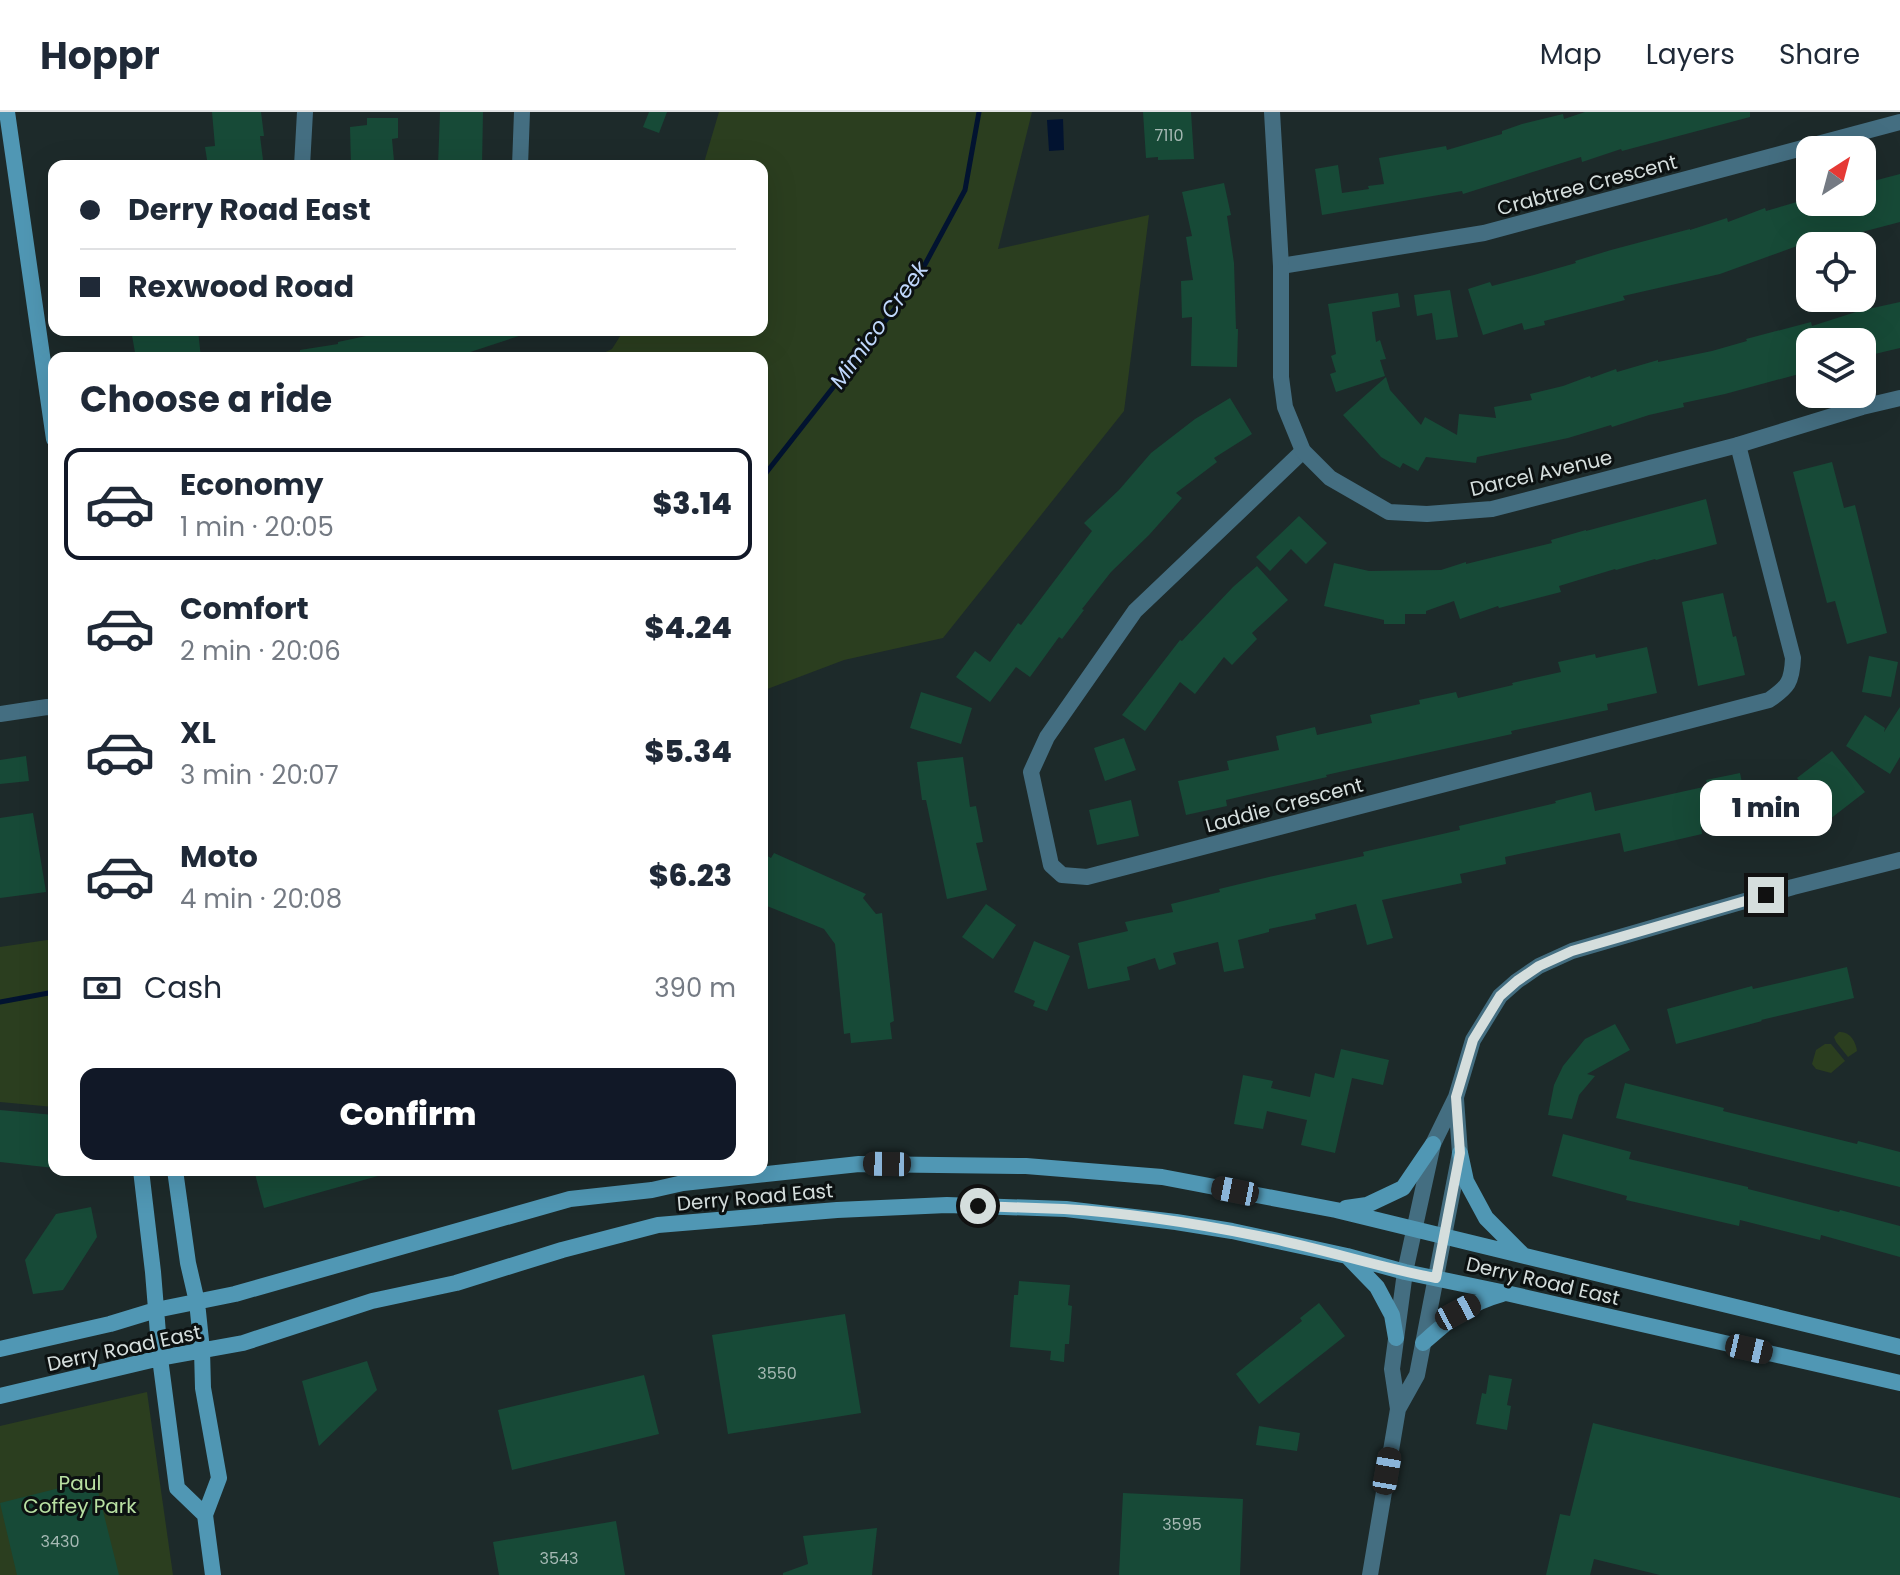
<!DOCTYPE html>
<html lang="en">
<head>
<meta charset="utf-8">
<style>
  body { margin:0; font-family:Poppins,sans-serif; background:#f6f6f7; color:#1f2937; height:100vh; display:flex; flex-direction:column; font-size:30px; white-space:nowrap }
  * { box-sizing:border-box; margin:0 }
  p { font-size:26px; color:#747a83 }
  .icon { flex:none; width:44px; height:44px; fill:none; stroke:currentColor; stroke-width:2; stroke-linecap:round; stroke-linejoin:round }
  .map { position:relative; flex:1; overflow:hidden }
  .sheet { position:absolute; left:48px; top:240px; width:720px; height:824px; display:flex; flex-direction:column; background:#fff; border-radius:16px; box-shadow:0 8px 32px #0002 }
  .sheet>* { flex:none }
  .banner { position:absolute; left:48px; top:48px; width:720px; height:176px; border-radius:16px; box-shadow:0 8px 32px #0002; display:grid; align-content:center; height:176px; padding:0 32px; background:#fff }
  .needle { width:52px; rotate:36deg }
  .controls { position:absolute; left:1796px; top:24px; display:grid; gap:16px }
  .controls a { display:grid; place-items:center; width:80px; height:80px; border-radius:16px; background:#fff; box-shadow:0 8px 32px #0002; font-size:40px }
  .end { position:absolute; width:36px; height:36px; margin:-18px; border:10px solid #d5dedd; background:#111; box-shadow:0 0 0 4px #111 }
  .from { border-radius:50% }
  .bubble { position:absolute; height:56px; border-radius:16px; background:#fff; box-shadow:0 8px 32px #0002; font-size:26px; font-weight:800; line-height:56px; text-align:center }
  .car { position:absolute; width:24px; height:48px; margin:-24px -12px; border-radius:10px; box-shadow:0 0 6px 2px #0007; background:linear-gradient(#222 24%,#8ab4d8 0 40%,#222 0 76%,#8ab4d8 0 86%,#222 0) }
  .banner b { display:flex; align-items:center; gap:28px; height:76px; font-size:30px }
  .banner b+b { border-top:2px solid #e0e1e3 }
  .banner i { width:20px; height:20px; background:#1f2937 }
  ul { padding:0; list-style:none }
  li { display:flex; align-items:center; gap:24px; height:112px; margin:0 16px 12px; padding:0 16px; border:4px solid transparent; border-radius:16px }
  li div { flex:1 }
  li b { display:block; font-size:30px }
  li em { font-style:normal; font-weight:800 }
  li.selected { border-color:#111827 }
  li>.icon { width:72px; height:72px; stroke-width:1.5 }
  h2 { padding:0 32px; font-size:36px; line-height:96px }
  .pay { display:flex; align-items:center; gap:20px; height:88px; padding:0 32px; font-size:30px }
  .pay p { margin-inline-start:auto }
  .cta { display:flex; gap:16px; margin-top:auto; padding:16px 32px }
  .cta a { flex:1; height:92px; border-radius:16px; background:#111827; color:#fff; font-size:32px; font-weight:800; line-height:92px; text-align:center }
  header { display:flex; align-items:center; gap:48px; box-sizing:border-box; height:112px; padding:0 40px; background:#fff; border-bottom:2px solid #e0e1e3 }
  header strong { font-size:38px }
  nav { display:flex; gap:44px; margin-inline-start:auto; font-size:28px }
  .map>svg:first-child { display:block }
  .green { fill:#2b3e1f }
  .water { fill:#021330 }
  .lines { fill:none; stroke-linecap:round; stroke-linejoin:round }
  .stream { stroke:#021330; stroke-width:5 }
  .building { fill:#174a37 }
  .minor { stroke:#446e81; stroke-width:16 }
  .tertiary { stroke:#446e81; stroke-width:16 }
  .secondary { stroke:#5097b4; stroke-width:16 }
  .route { stroke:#d5dedd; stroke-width:10 }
  .labels { text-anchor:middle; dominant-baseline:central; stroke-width:6; stroke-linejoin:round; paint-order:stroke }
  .number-label { font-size:16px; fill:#a6b9b4 }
  .street-label { font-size:20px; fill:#d5dedd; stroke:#0c1111 }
  .park-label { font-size:20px; fill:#b8e0a2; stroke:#0c1111 }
  .water-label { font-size:22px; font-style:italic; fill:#c0d8fc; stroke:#0c1111 }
</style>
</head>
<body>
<header>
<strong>Hoppr</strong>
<nav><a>Map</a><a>Layers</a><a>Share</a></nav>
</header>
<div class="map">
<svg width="1900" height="1463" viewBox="0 0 1900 1463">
  <rect width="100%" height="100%" fill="#1d2a2a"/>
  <path class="green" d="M719 0H1032L998 137 1149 103 1124 299 943 526 844 548 762 579V246H593L612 237 624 218H762V54H703Z
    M54 827V995L0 990V835Z
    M1839 920C1850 919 1856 930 1857 939L1848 945 1836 930 1834 925Z
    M1825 932H1831L1845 949 1831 961 1816 957 1812 952 1816 938Z
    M147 1280 173 1463H0V1314Z"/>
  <path class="water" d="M1063 7 1064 38 1049 39 1047 8Z"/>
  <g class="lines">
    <path class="stream" d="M762 366 915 171 965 78 979 0
      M0 890 54 880"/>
  </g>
  <path class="building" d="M212 0H261L264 24H260L263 48 208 54 205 35 215 34Z
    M440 0H483L482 54H438Z
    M649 0H667L659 21 643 15Z
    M1143 0H1191L1194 47 1158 48V45L1146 46Z
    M1585 0H1750V5L1622 39 1621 37 1582 50 1581 45 1463 82 1462 79 1322 103 1315 57 1338 53 1342 81 1369 77 1368 74 1384 72 1379 46 1446 34 1447 38 1502 22V19L1522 12 1563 2 1564 7Z
    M367 6H398V26L392 27 394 49 351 53 350 15 367 13Z
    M1900 62V110L1862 120 1863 122 1839 131 1837 125 1798 137 1797 134 1720 162 1623 184 1625 188 1544 209 1545 213 1524 218 1522 211 1483 223 1468 177 1490 170 1492 174 1534 163 1576 151 1575 149 1611 138 1690 117V118L1727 106 1728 110 1765 96 1766 99 1807 87 1808 90H1862V72Z
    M1224 71 1231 103 1227 104 1234 151 1236 217H1238L1237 255 1191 254 1192 205 1182 206 1181 169 1193 168 1186 125 1192 124 1182 80Z
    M1450 178 1458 225 1436 228 1432 201 1417 204 1414 183Z
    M1398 181 1400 195 1372 200 1376 230 1380 228 1386 247 1380 248 1385 264 1336 280 1330 262 1336 260 1331 244 1336 242 1328 192Z
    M1900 190V236L1862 245V230H1810V259L1725 282 1683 291 1684 295 1649 303 1612 315 1611 313 1568 326 1477 345 1476 351 1426 345 1418 359 1403 351 1400 356 1381 345 1343 303 1386 265 1390 278 1421 313 1425 305 1457 323 1459 302 1496 306 1494 295 1532 288 1530 282 1563 274 1590 264 1591 266 1616 257 1617 260 1658 248V250L1712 239 1747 229 1746 227 1811 210 1812 214 1859 199Z
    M131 218H198L201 246H136Z
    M400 218H531V220L452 246H300V238L338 232V230L366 224 365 223Z
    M1230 286 1252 322 1214 346 1217 350 1176 381 1182 386 1149 423 1111 460 1082 497 1084 498 1062 527 1059 525 1030 565 1016 555 990 590 956 565 975 539 990 550 1018 511 1021 513 1092 419 1084 411 1119 378 1151 341 1195 307Z
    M1832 350 1844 396 1855 393 1887 521 1847 532 1835 489 1827 491 1793 360Z
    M1706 387 1717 432 1656 448 1655 447 1616 458 1615 457 1559 474 1561 480 1499 496 1498 494 1460 507 1454 489 1426 499V502H1405V512H1384V508L1324 494 1334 451 1369 459 1441 458 1466 450V452L1552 431 1551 428 1586 418V419Z
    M1299 404 1327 431 1306 452 1291 437 1270 459 1256 445Z
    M1257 454 1288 488 1252 521 1257 527 1232 553 1224 545 1195 582 1180 570 1145 619 1122 603 1180 528 1182 529 1233 475Z
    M1723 481 1733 525 1736 524 1745 563 1698 574 1682 490Z
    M1647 535 1657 581 1607 592 1608 598 1511 619 1512 622 1326 663 1327 665 1226 688 1227 694 1186 703 1178 669 1229 658 1227 649 1279 638 1276 624 1315 615 1317 623 1372 611 1370 603 1420 592 1419 588 1456 580 1458 586 1513 573 1512 571 1561 560 1558 550 1595 542 1596 546Z
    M1869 544 1898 550 1891 585 1862 580Z
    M921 580 972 596 961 632 910 616Z
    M1900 595V645L1890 662 1846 634 1865 603 1885 616 1884 620Z
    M1124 626 1136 658 1105 669 1094 636Z
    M1832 639 1865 680 1830 707 1797 666Z
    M26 644 29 669 0 672V648Z
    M963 645 970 695 976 694 983 730 976 731 987 778 947 787 926 688H922L917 650Z
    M1740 661 1744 680 1791 669 1800 709 1765 717 1762 703 1701 715 1702 722 1624 740 1620 721 1505 745 1506 752 1460 762 1462 771 1382 788 1393 826 1367 833 1356 792 1315 802 1316 807 1269 817V820L1238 828 1244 856 1224 860 1218 830 1173 841 1176 852 1159 858 1155 846 1127 855 1130 868 1088 877 1078 831 1128 819 1125 810 1173 800 1171 792 1220 780 1219 777 1269 765 1364 744 1363 740 1460 718 1459 714 1556 691 1555 689 1591 680 1595 699 1708 674 1706 668Z
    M1131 688 1139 724 1097 733 1089 698Z
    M33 701 46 780 0 786V706Z
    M762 741 771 746 774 741 866 782 863 786 876 802 882 801 894 909 890 911 892 927 851 931 850 921 844 922 835 832 824 817 762 792Z
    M986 792 1016 813 993 847 962 825Z
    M1034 829 1070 844 1047 899 1033 894 1035 889 1014 880Z
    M1847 855 1854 886 1761 908 1762 909 1676 932 1667 897 1752 874 1753 877Z
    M1615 912 1630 938 1587 962 1595 964 1579 983 1572 1007 1548 1003 1554 973 1563 954 1585 927Z
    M1341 937 1389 948 1383 973 1352 966 1335 1041 1301 1033 1307 1008 1267 999 1263 1017 1234 1012 1243 963 1273 969 1271 976 1310 985 1315 961 1334 966Z
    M1625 971 1724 996 1723 999 1857 1032 1858 1029 1900 1040V1075L1616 1006Z
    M0 998 54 1003V1056L0 1050Z
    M1563 1022 1631 1040 1629 1047 1748 1075V1077L1839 1100 1840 1098 1900 1114V1145L1821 1123 1820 1128 1740 1108 1739 1114 1626 1088 1627 1084 1552 1064Z
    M254 1058H384L385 1062 264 1096Z
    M91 1095 97 1125 63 1178 33 1182 25 1148 56 1102Z
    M1019 1169 1070 1173 1068 1193 1072 1194 1069 1232H1065L1064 1250 1050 1248 1051 1239 1010 1235 1014 1183H1018Z
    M1319 1191 1345 1224 1259 1292 1236 1262 1302 1209 1300 1206Z
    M845 1202 861 1301 728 1322 712 1223Z
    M367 1249 377 1278 319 1334 302 1269Z
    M644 1263 659 1322 512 1358 498 1298Z
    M1489 1263 1512 1267 1507 1293 1511 1294 1507 1318 1476 1312 1482 1281 1486 1282Z
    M1593 1311 1900 1386V1463H1660L1594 1447 1590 1463H1546L1560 1402 1570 1404Z
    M1259 1314 1300 1321 1297 1339 1256 1333Z
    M95 1367 119 1463H17L0 1391Z
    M1123 1381 1243 1387 1240 1463H1119Z
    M616 1409 625 1463H499L493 1430Z
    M877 1416 872 1463H783V1461L808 1452 803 1424Z"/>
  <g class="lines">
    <path class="minor" d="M302 54 305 0
      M520 54 522 0
      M1281 154 1484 121 1900 10
      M1303 339 1135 499 1047 625 1031 660 1051 753 1062 763 1087 765 1769 588C1788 575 1792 570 1793 546L1738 333
      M0 602 47 595 54 596"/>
    <path class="tertiary" d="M1272 0 1281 154V265L1285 295 1303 339 1330 366 1389 400 1427 402 1492 397 1738 333 1862 295 1900 286
      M1398 1297 1417 1263 1460 1041 1456 987
      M1370 1463 1398 1297 1392 1257 1405 1160 1433 1032 1456 985 1473 928 1500 884 1517 869 1539 854 1572 839 1793 775 1900 748"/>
    <path class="secondary" d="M7 0 54 327
      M1460 1041 1466 1069 1486 1106 1523 1143
      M141 1058 153 1160 160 1246 177 1376 205 1403
      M175 1058 188 1151 197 1190 202 1238 203 1276 219 1366 205 1403 213 1463
      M1346 1096 1367 1093 1403 1076 1433 1032
      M1348 1145 1377 1175 1392 1203 1396 1226
      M1423 1231C1450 1207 1466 1192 1502 1182
      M0 1237 110 1212 156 1198 235 1182 570 1087 652 1078 683 1071 859 1052 1026 1054 1162 1065 1336 1098 1900 1235
      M0 1284 160 1246 243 1231 372 1189 456 1171 562 1138 658 1113 837 1098 947 1093 1066 1097 1176 1110 1232 1119 1347 1144 1405 1160 1506 1181 1900 1271"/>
  </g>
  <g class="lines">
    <path class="route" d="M978 1094C1007 1095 1035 1096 1064 1097 1129 1101 1194 1111 1258 1124 1318 1135 1376 1155 1436 1166L1460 1041 1456 985 1473 928 1500 884 1517 869 1539 854 1572 839 1766 783"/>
  </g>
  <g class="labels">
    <g class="number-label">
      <text x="1169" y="23">7110</text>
      <text x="777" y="1261">3550</text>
      <text x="1182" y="1412">3595</text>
      <text x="60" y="1429">3430</text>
      <text x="559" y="1446">3543</text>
    </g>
    <g class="street-label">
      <text transform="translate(1587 73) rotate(-15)">Crabtree Crescent</text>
      <text transform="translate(1541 361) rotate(-13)">Darcel Avenue</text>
      <text transform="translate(1284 693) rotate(-15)">Laddie Crescent</text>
      <text transform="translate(755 1085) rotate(-5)">Derry Road East</text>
      <text transform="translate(1543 1169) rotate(13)">Derry Road East</text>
      <text transform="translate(124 1236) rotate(-12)">Derry Road East</text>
    </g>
    <g class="park-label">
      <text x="80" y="1371">Paul<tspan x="80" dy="23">Coffey Park</tspan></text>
    </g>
    <g class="water-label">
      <text transform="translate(879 213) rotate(-54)">Mimico Creek</text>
    </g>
  </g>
</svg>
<div class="controls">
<a><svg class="needle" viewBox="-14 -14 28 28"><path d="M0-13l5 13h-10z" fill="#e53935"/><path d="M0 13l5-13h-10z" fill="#747a83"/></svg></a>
<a><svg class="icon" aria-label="locate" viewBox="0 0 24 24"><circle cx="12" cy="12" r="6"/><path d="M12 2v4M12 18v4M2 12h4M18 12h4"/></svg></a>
<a><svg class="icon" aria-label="layers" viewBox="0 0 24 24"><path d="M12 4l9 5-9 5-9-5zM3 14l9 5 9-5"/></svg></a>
</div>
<i class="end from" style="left:978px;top:1094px"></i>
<i class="end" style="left:1766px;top:783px"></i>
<div class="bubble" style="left:1700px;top:668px;width:132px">1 min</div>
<i class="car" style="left:887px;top:1052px;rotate:271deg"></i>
<i class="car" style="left:1235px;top:1079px;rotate:281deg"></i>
<i class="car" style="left:1458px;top:1200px;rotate:62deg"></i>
<i class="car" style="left:1749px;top:1237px;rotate:103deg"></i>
<i class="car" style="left:1387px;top:1359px;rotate:10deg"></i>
<div class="banner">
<b><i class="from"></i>Derry Road East</b>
<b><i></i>Rexwood Road</b>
</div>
<section class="sheet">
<h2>Choose a ride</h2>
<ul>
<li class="selected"><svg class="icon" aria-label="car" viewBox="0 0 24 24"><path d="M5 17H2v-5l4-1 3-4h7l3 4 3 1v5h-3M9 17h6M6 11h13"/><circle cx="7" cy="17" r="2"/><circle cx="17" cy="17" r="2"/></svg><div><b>Economy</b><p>1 min · 20:05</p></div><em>$3.14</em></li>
<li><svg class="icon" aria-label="car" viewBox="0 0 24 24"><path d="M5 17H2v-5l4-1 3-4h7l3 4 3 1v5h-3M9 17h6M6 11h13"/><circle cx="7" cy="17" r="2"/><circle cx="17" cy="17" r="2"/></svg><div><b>Comfort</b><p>2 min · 20:06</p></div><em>$4.24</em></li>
<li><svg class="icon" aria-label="car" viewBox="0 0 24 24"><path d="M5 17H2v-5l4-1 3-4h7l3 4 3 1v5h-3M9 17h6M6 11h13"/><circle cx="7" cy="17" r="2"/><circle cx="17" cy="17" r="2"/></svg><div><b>XL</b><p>3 min · 20:07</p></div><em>$5.34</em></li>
<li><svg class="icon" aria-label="car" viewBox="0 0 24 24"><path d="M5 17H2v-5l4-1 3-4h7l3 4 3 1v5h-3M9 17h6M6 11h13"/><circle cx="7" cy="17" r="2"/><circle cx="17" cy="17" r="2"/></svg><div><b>Moto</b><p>4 min · 20:08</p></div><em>$6.23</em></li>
</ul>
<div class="pay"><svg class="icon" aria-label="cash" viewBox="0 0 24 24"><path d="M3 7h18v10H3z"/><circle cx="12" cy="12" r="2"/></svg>Cash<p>390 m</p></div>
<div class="cta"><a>Confirm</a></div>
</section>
</div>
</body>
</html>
